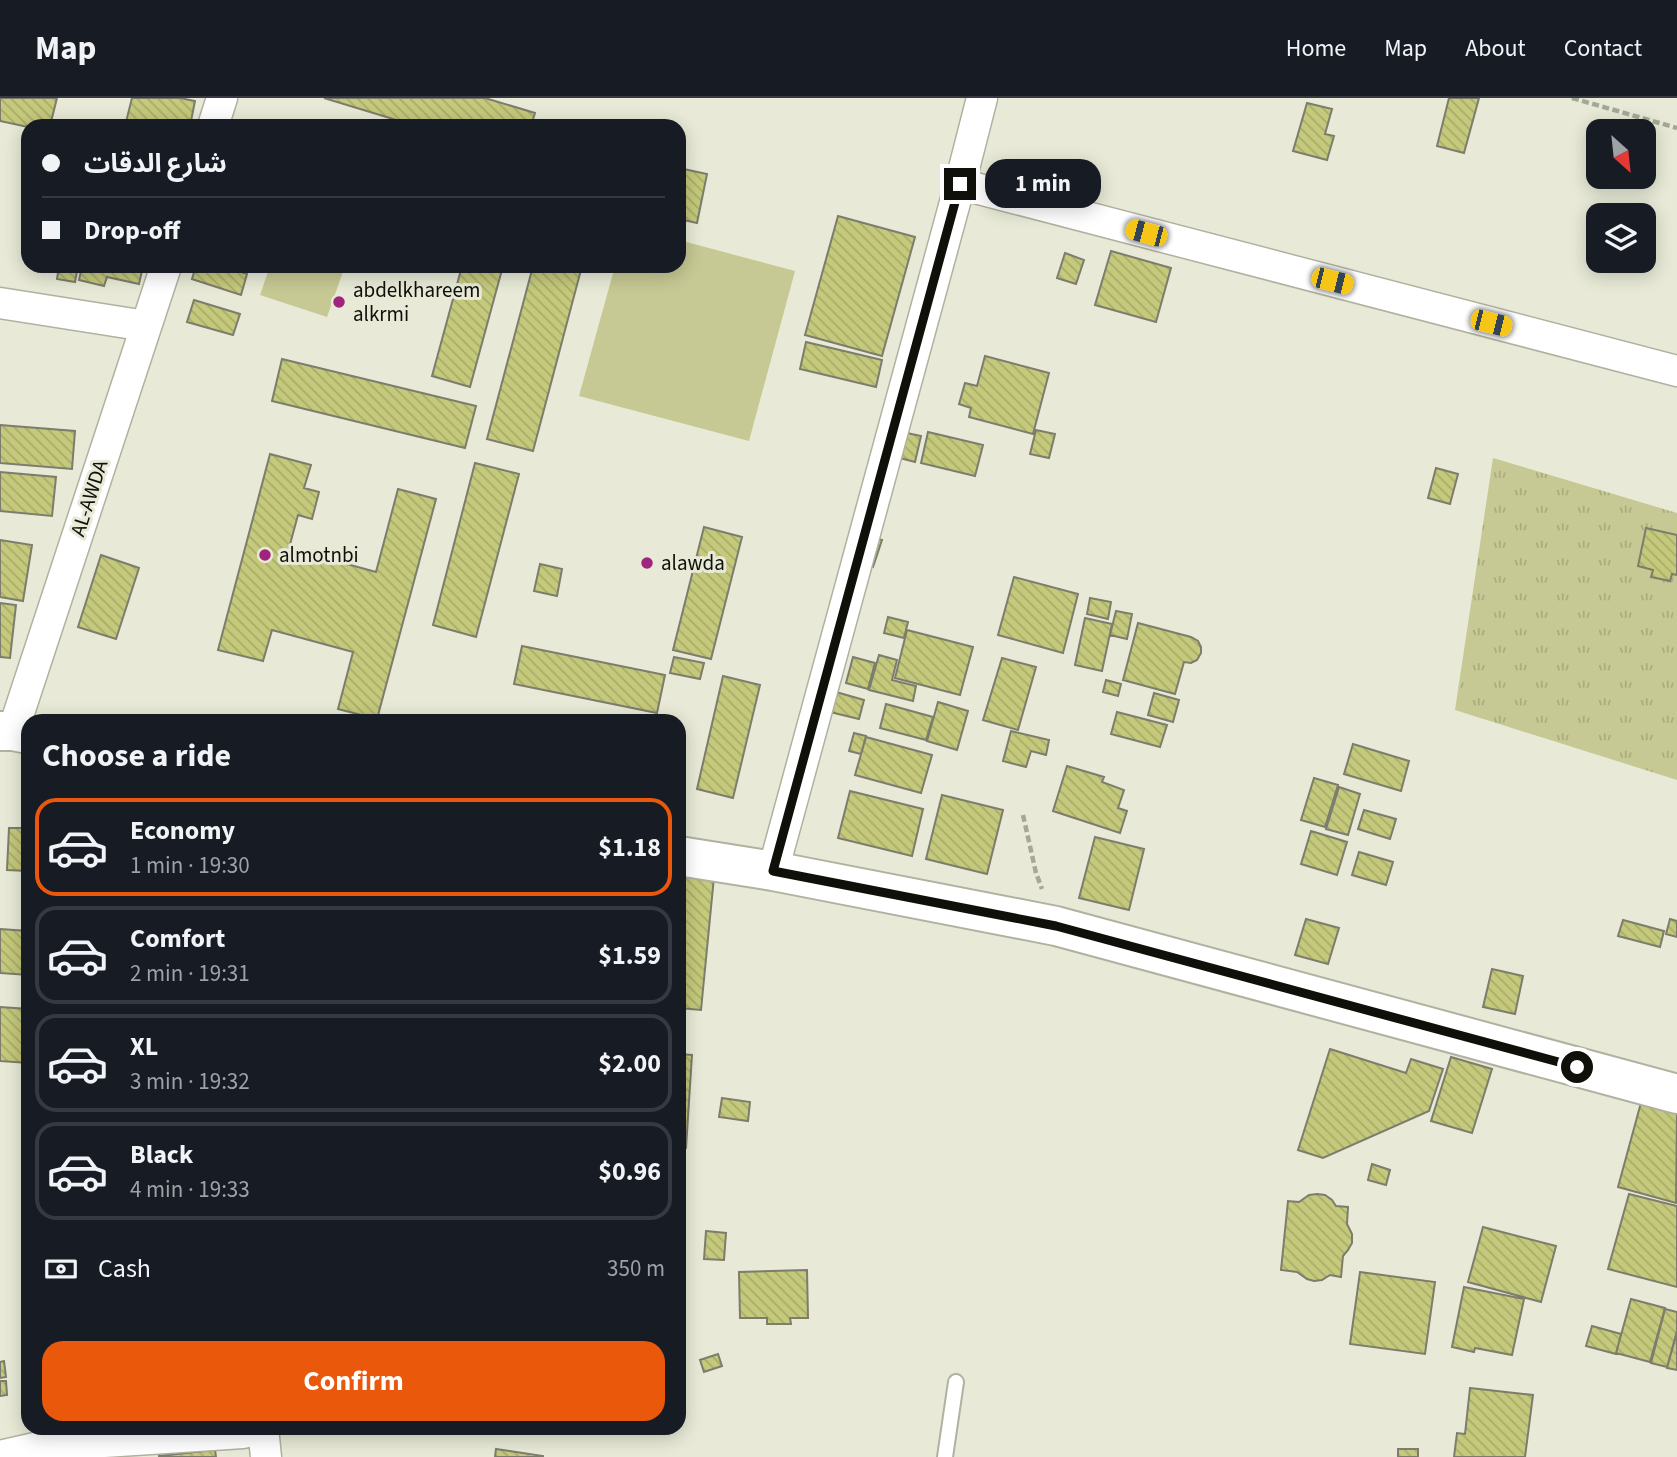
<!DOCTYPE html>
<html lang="en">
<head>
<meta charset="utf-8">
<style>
  body { margin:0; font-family:"Source Sans 3","Noto Sans Arabic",sans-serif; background:#242831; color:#f1f3f6; height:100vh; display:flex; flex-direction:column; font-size:26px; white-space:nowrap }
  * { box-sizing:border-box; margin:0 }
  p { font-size:23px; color:#9ea1a6 }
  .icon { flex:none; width:38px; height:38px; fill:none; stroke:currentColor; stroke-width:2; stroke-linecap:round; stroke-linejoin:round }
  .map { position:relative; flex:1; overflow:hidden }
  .panel { position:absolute; left:21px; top:616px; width:665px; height:721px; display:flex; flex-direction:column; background:#171b24; border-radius:21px; box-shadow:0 4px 18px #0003 }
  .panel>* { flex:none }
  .hud { position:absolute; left:21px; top:21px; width:665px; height:154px; border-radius:21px; box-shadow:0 4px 18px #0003; display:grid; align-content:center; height:154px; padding:0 21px; background:#171b24 }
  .needle { width:46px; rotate:153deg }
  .tools { position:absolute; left:1586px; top:21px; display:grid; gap:14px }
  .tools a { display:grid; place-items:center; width:70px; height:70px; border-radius:14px; background:#171b24; box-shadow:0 4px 18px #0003; font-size:35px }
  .end { position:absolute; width:32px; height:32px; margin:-16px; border:9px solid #10100a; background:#fff; box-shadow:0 0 0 4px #fff }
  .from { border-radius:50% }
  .bubble { position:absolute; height:49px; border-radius:21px; background:#171b24; box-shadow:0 4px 18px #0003; font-size:23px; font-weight:700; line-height:49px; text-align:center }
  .car { position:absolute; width:21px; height:42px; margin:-21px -10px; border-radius:9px; box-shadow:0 0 5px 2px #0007; background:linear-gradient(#f5c518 24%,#345 0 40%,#f5c518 0 76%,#345 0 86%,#f5c518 0) }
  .hud b { display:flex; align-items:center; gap:24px; height:66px; font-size:26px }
  .hud b+b { border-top:2px solid #363941 }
  .hud i { width:18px; height:18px; background:#f1f3f6 }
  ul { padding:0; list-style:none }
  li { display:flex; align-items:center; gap:21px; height:98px; margin:0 14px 10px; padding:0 7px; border:4px solid #363941; border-radius:21px }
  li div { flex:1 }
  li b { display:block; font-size:26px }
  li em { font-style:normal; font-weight:700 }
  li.active { border-color:#ea580c }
  li>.icon { width:63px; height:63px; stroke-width:1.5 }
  h2 { padding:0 21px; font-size:32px; line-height:84px }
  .pay { display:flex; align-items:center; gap:18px; height:77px; padding:0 21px; font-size:26px }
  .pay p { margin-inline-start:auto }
  .action { display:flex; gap:14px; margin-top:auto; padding:14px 21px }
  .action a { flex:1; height:80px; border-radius:21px; background:#ea580c; color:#fff; font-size:28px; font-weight:700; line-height:80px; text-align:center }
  header { display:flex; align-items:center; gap:42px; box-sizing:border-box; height:98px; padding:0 35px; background:#171b24; border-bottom:2px solid #363941 }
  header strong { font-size:33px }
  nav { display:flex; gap:38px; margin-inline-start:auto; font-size:24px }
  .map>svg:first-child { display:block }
  .grass { fill:url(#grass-tufts) }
  .park { fill:#c6c993 }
  .building { fill:url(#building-back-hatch); stroke:#7c7d6c; stroke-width:2 }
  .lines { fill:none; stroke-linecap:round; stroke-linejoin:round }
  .lane-casing { stroke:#b0b19f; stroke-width:18 }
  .street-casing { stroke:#b0b19f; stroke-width:33 }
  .secondary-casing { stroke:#b0b19f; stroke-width:42 }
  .path { stroke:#a5a798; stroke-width:4.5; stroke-dasharray:7 3.5; stroke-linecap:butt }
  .lane { stroke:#fff; stroke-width:14 }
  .street { stroke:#fff; stroke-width:30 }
  .secondary { stroke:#fff; stroke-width:38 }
  .route { stroke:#10100a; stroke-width:9 }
  .poi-dot { fill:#9e257d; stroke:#e8ead7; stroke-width:2.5 }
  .labels { text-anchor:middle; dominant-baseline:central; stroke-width:6; stroke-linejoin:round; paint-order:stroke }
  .poi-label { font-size:21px; fill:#10100a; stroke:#e8ead7; text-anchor:start }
  .street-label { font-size:21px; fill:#10100a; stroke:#e8ead7 }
</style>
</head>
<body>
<header>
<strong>Map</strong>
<nav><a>Home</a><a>Map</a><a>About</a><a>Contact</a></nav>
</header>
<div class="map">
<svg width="1677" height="1359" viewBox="0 0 1677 1359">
  <defs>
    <pattern id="grass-tufts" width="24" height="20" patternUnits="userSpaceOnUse" patternTransform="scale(1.75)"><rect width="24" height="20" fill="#c6c993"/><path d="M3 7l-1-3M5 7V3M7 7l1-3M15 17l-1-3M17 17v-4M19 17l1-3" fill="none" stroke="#a9ac7d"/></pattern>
    <pattern id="building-back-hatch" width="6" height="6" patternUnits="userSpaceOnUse" patternTransform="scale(1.75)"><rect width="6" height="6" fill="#c5c97b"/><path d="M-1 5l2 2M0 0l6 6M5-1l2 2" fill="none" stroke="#a8ac69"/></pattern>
  </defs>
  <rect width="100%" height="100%" fill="#e8ead7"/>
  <path class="grass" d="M1493 360 1677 415V682L1455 612Z"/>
  <path class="park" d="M679 142 795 173 749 343 579 298 615 168H679Z
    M270 168H345L327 219 260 197Z"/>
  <path class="building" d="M0 0H57L50 28 28 29 0 23Z
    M132 0H180L195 3 190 28H125Z
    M324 0H485L535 15 531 28H416Z
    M1449 0H1479L1464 55 1437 48Z
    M1307 5 1332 11 1325 36 1334 38 1327 62 1293 53Z
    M679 70 707 76 697 125 679 121Z
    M838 118 915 139 882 258 805 237Z
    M1111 153 1171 170 1156 224 1095 207Z
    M1065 155 1084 162 1076 186 1057 180Z
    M59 168H78L75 184 57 181Z
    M82 168H143L139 186 107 179 104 188 79 182Z
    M196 168H223L247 176 241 197 192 181Z
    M462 168H503L470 289 432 278Z
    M533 168H582L533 353 487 341Z
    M194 202 240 216 233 237 187 224Z
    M806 244 882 262 876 289 800 271Z
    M985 258 1049 275 1033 336 969 319 971 310 959 306 965 285 977 288Z
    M282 261 476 308 465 350 272 303Z
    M0 327 75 333 72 371 0 365Z
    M1036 332 1055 336 1049 360 1030 356Z
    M928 334 983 347 975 378 921 365Z
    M907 335 921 338 915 364 900 360Z
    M270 356 311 367 304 390 319 394 312 421 298 417 289 450 376 474 398 391 436 401 377 621 338 611 353 554 272 532 263 563 218 552Z
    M475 365 519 376 476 539 433 527Z
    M1436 370 1458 376 1450 406 1428 400Z
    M0 374 56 379 52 418 0 413Z
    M704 429 742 439 711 561 673 552Z
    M1646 430 1677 437V477L1672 476 1670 483 1651 479 1653 472 1638 468Z
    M866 438 882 442 873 469 858 464Z
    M0 442 32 447 23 503 0 499Z
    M101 457 139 470 116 541 78 529Z
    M540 466 562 471 557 498 534 493Z
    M1014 479 1078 496 1063 555 998 537Z
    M1090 500 1111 504 1108 521 1087 516Z
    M0 505 16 507 10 560 0 559Z
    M1116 513 1132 516 1127 541 1110 537Z
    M888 519 908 524 904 540 884 535Z
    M1085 520 1112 526 1102 573 1075 567Z
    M1138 525 1191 539 1198 543 1201 549V555L1197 562 1191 565 1184 564 1175 596 1123 582Z
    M907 532 973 549 960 597 895 580Z
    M522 548 665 577 657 615 514 586Z
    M879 557 897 562 892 582 916 588 913 603 869 592Z
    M674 559 704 565 700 581 670 575Z
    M853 559 875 565 868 591 846 585Z
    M1002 560 1036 569 1018 632 983 622Z
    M723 578 760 587 733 700 697 691Z
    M1106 582 1121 586 1118 598 1103 594Z
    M836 594 864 602 859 621 830 614Z
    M1154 595 1179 602 1173 624 1148 617Z
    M938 604 968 613 957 652 927 643Z
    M886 606 933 619 926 642 880 630Z
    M1117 614 1167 627 1160 649 1111 636Z
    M1011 633 1049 642 1046 657 1031 653 1026 669 1003 663Z
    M854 635 866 638 861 656 849 653Z
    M866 639 932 657 921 695 855 677Z
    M1353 646 1409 663 1401 693 1344 676Z
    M1067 668 1104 679 1102 684 1124 692 1118 710 1127 713 1120 735 1053 713Z
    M1314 680 1338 687 1325 729 1301 722Z
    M1339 689 1360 696 1348 737 1326 731Z
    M850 693 923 711 912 758 838 740Z
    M942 697 1003 712 987 776 926 761Z
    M1364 712 1396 721 1390 741 1358 731Z
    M9 730H28V773L7 772Z
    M1311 733 1347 744 1337 777 1301 766Z
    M1095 739 1144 751 1129 812 1079 800Z
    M1359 754 1393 764 1386 787 1352 777Z
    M685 777 714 779 701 912 679 910V839Z
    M1306 821 1339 830 1328 866 1295 857Z
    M1670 821 1677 823V839L1666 836Z
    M1623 822 1664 833 1660 849 1618 838Z
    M0 831 28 833V877L0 875Z
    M1492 871 1523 878 1515 916 1483 909Z
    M0 909 28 911V965L0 963Z
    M1330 951 1406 975 1411 961 1443 971 1429 1013 1323 1060 1298 1052Z
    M679 956 692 957 686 1050H679Z
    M1451 959 1492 971 1472 1035 1431 1023Z
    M722 1000 750 1004 748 1023 719 1019Z
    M1642 1001 1677 1011 1676 1105 1618 1089Z
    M1372 1066 1390 1072 1386 1087 1368 1082Z
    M1317 1096 1325 1097 1332 1102 1336 1108 1348 1109 1347 1126 1352 1136V1145L1348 1152 1343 1158 1341 1179 1330 1177 1322 1182 1314 1183 1307 1181 1297 1174 1281 1172 1288 1103 1299 1104 1309 1097Z
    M1629 1096 1677 1108V1189L1608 1171Z
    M1483 1129 1556 1148 1541 1204 1468 1184Z
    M706 1133 726 1135 724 1162 704 1161Z
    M807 1172 808 1220H790L791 1226H767V1220H740L739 1174Z
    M1360 1174 1435 1184 1425 1256 1350 1246Z
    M1464 1189 1524 1201 1512 1257 1475 1250 1474 1254 1452 1249Z
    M1631 1201 1665 1210 1650 1264 1616 1255Z
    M1665 1211 1677 1214V1233L1667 1269 1651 1265Z
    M1592 1228 1621 1236 1616 1256 1586 1248Z
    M1677 1234V1272L1667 1270Z
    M718 1256 722 1268 704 1274 700 1262Z
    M4 1263 6 1279 0 1280V1264Z
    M0 1283H6L7 1297 0 1298Z
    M1470 1290 1533 1297 1525 1359H1454L1457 1335 1465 1336Z
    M479 1330H499L498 1333H479Z
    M496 1351 543 1358V1359H495Z
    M1398 1351H1418V1359H1398Z
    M215 1352 216 1359H159V1358Z"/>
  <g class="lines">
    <defs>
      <path id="lane" d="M945 1359 956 1284"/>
      <path id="street" d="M213 28 222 0
        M960 86 1677 273
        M0 205 146 228
        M13 633 166 168
        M773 773 960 86 982 0
        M0 1358 43 1348 243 1335 263 1330 266 1359"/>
      <path id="secondary" d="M0 633H13L28 636
        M679 758 773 773 1056 828 1677 996"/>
    </defs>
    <use href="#lane" class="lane-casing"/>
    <use href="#street" class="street-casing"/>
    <use href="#secondary" class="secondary-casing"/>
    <path class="path" d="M1572 0 1677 30
      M1023 717 1036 775 1042 791"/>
    <use href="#lane" class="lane"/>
    <use href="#street" class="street"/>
    <use href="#secondary" class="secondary"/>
  </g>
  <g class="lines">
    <path class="route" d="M960 86 773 773 1056 828 1577 969"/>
  </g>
  <g class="poi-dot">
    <circle cx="339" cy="204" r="7"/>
    <circle cx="265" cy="457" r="7"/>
    <circle cx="647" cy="465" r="7"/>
  </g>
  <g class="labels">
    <g class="poi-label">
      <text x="353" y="192">abdelkhareem<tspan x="353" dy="24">alkrmi</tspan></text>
      <text x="279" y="457">almotnbi</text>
      <text x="661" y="465">alawda</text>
    </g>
    <g class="street-label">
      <text transform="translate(89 400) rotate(-72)">AL-AWDA</text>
    </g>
  </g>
</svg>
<div class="tools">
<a><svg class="needle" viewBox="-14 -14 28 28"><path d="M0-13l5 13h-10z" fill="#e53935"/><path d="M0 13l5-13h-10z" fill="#9ea1a6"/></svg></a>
<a><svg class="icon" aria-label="layers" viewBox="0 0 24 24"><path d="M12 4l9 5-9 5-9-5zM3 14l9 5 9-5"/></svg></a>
</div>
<i class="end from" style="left:1577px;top:969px"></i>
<i class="end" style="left:960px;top:86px"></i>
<div class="bubble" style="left:985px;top:61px;width:116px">1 min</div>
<i class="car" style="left:1146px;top:135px;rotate:285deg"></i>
<i class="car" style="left:1332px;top:183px;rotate:104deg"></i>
<i class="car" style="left:1491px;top:225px;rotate:104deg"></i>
<div class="hud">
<b><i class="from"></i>شارع الدقات</b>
<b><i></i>Drop-off</b>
</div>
<section class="panel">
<h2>Choose a ride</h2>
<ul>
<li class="active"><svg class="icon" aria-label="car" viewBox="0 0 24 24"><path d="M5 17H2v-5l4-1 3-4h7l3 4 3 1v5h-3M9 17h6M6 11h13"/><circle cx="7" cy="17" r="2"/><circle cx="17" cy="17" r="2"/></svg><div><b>Economy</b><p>1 min · 19:30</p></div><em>$1.18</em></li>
<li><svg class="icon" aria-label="car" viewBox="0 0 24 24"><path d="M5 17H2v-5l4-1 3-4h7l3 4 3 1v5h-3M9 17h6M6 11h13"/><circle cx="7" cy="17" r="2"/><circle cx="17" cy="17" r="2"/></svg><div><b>Comfort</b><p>2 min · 19:31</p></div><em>$1.59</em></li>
<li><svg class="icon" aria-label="car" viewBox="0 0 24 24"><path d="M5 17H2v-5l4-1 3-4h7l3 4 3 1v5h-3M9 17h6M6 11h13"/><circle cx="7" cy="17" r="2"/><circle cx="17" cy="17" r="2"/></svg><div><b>XL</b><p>3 min · 19:32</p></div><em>$2.00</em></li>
<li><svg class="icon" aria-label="car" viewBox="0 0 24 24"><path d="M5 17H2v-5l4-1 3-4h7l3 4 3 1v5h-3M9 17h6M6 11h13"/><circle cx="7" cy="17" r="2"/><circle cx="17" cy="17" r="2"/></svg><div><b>Black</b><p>4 min · 19:33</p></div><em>$0.96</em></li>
</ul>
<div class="pay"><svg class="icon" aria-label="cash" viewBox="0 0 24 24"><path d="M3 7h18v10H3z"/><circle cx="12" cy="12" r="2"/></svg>Cash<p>350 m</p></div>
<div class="action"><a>Confirm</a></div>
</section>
</div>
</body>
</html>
